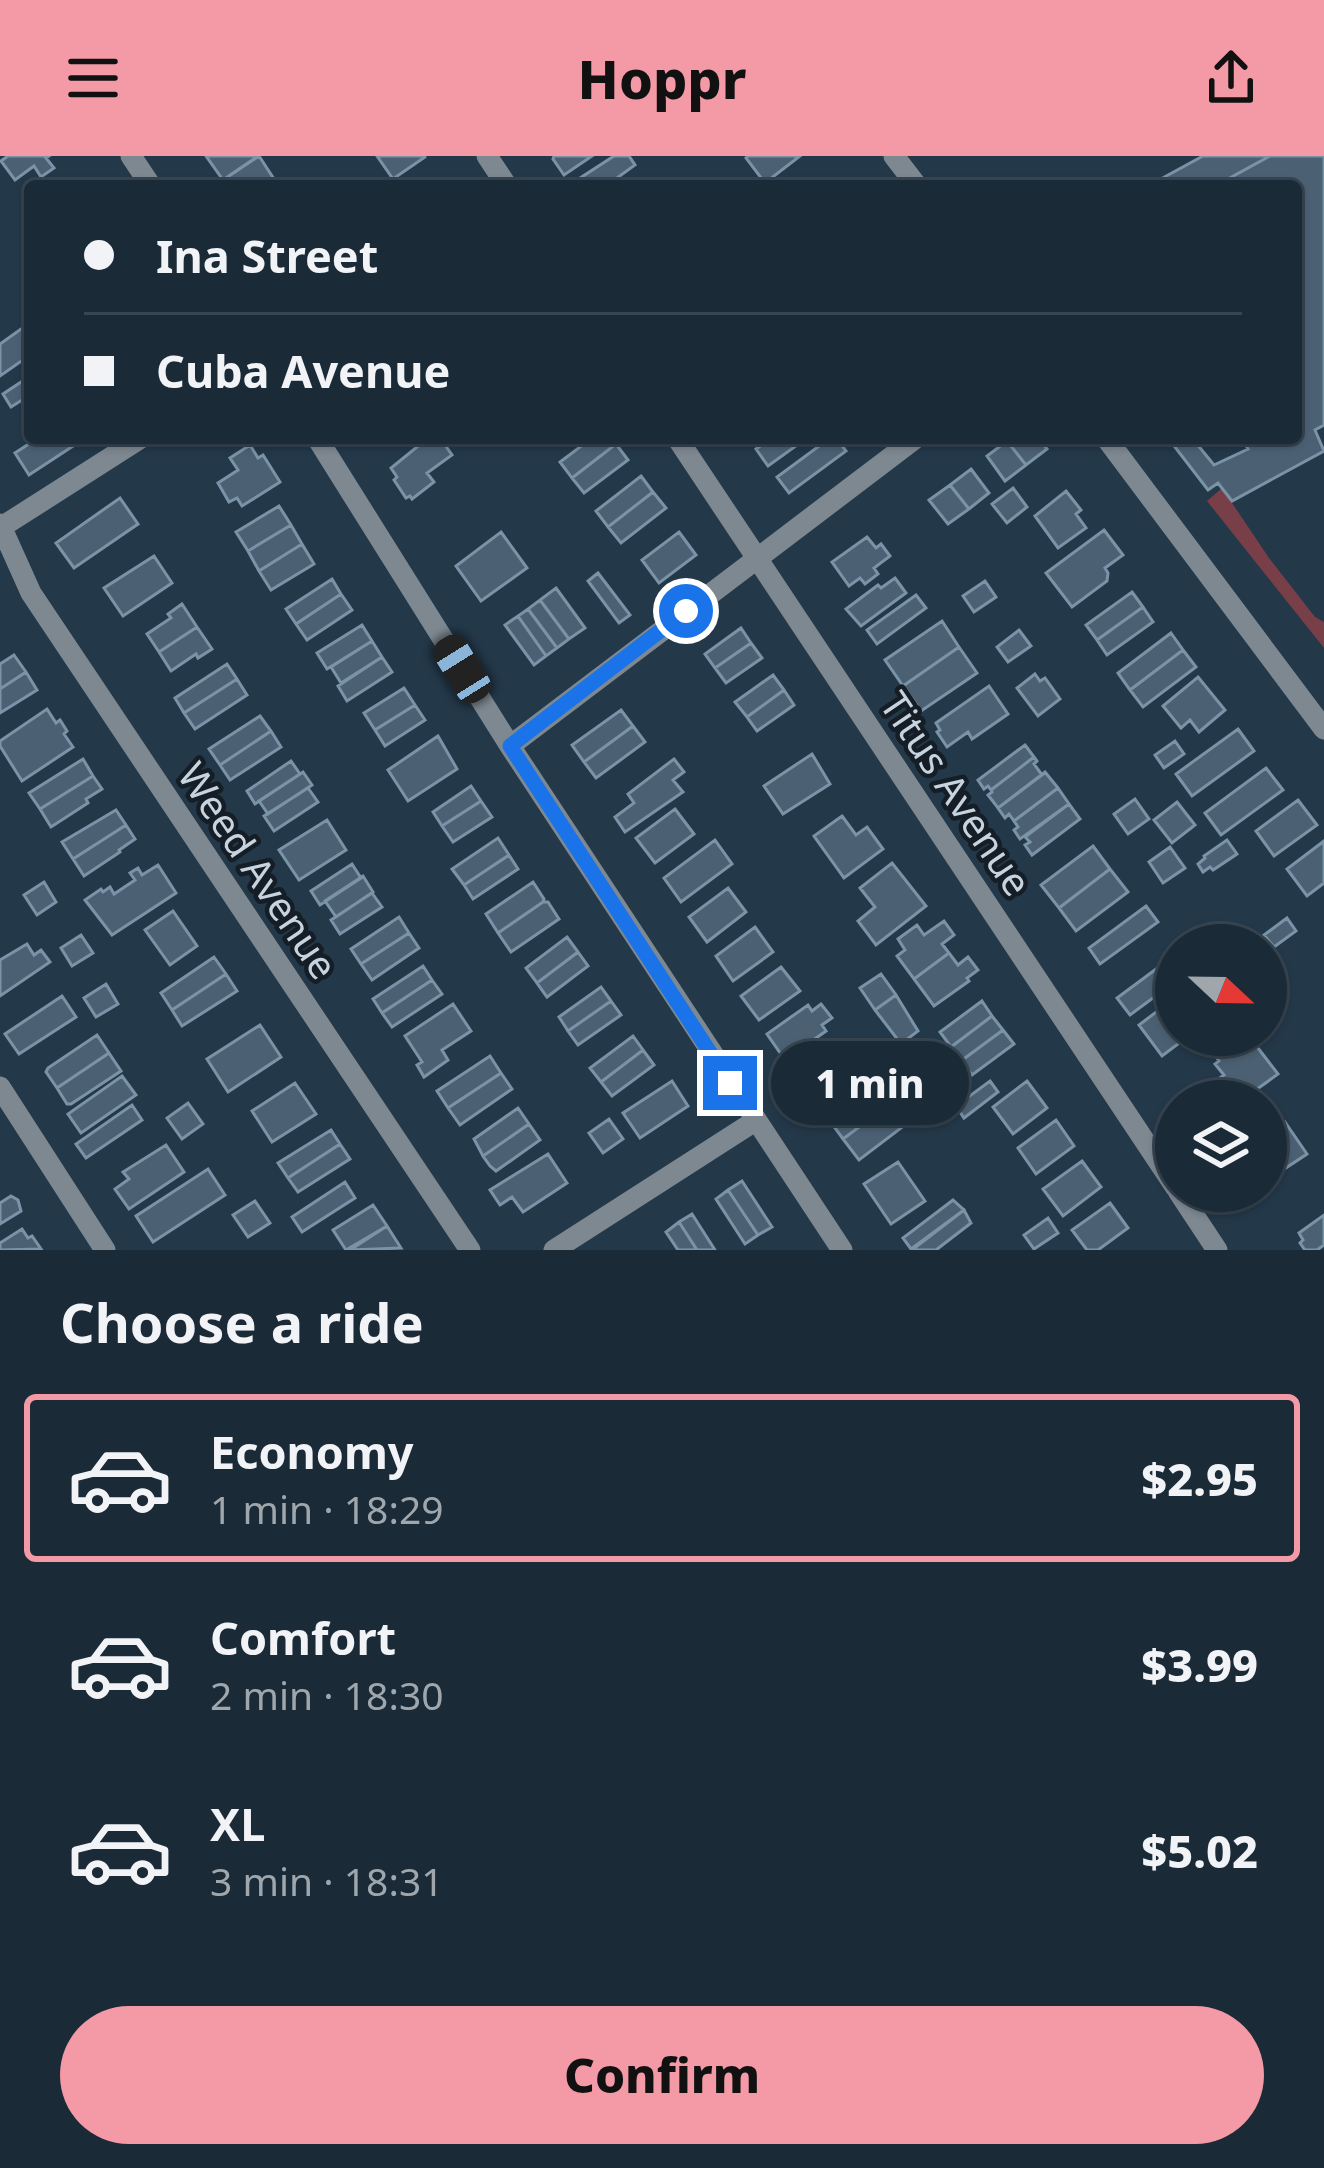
<!DOCTYPE html>
<html lang="en">
<head>
<meta charset="utf-8">
<style>
  body { margin:0; font-family:"Noto Sans",sans-serif; background:#23323f; color:#f1f3f6; height:100vh; display:flex; flex-direction:column; font-size:45px; white-space:nowrap }
  * { box-sizing:border-box; margin:0 }
  p { font-size:39px; color:#9fa7ad }
  .icon { flex:none; width:66px; height:66px; fill:none; stroke:currentColor; stroke-width:2; stroke-linecap:round; stroke-linejoin:round }
  .map { position:relative; height:1094px; overflow:hidden }
  .sheet { display:flex; flex-direction:column; background:#1a2a37; flex:1 }
  .sheet>* { flex:none }
  .hud { position:absolute; left:24px; top:24px; width:1278px; height:264px; border-radius:12px; box-shadow:0 3px 9px #0004,0 0 0 3px #384652; display:grid; align-content:center; height:264px; padding:0 60px; background:#1a2a37 }
  .needle { width:78px; rotate:112deg }
  .tools { position:absolute; left:1155px; top:768px; display:grid; gap:24px }
  .tools a { display:grid; place-items:center; width:132px; height:132px; border-radius:50%; background:#1a2a37; box-shadow:0 3px 9px #0004,0 0 0 3px #384652; font-size:60px }
  .end { position:absolute; width:54px; height:54px; margin:-27px; border:15px solid #1a73e8; background:#fff; box-shadow:0 0 0 6px #fff }
  .from { border-radius:50% }
  .bubble { position:absolute; height:84px; border-radius:42px; background:#1a2a37; box-shadow:0 3px 9px #0004,0 0 0 3px #384652; font-size:39px; font-weight:800; line-height:84px; text-align:center }
  .car { position:absolute; width:36px; height:72px; margin:-36px -18px; border-radius:15px; box-shadow:0 0 9px 3px #0007; background:linear-gradient(#222 24%,#8ab4d8 0 40%,#222 0 76%,#8ab4d8 0 86%,#222 0) }
  .hud b { display:flex; align-items:center; gap:42px; height:114px; font-size:45px }
  .hud b+b { border-top:3px solid #384652 }
  .hud i { width:30px; height:30px; background:#f1f3f6 }
  ul { padding:0; list-style:none }
  li { display:flex; align-items:center; gap:36px; height:168px; margin:0 24px 18px; padding:0 36px; border:6px solid transparent; border-radius:12px }
  li div { flex:1 }
  li b { display:block; font-size:45px }
  li em { font-style:normal; font-weight:800 }
  li.active { border-color:#f49aa6 }
  li>.icon { width:108px; height:108px; stroke-width:1.5 }
  h2 { padding:0 60px; font-size:54px; line-height:144px }
  .action { display:flex; gap:24px; margin-top:auto; padding:24px 60px }
  .action a { flex:1; height:138px; border-radius:72px; background:#f49aa6; color:#111; font-size:48px; font-weight:800; line-height:138px; text-align:center }
  header { display:flex; justify-content:space-between; align-items:center; height:156px; padding:0 60px; background:#f49aa6; color:#111; font-size:54px; font-weight:800 }
  .map>svg:first-child { display:block }
  .green { fill:#793f48 }
  .building { fill:#4b6173; stroke:#7b93a7; stroke-width:3 }
  .lines { fill:none; stroke-linecap:round; stroke-linejoin:round }
  .minor { stroke:#7e8891; stroke-width:21 }
  .route { stroke:#1a73e8; stroke-width:15 }
  .labels { text-anchor:middle; dominant-baseline:central; stroke-width:9; stroke-linejoin:round; paint-order:stroke }
  .street-label { font-size:39px; fill:#c7d3de; stroke:#151e26 }
</style>
</head>
<body>
<header><svg class="icon" aria-label="menu" viewBox="0 0 24 24"><path d="M4 6h16M4 12h16M4 18h16"/></svg>Hoppr<svg class="icon" aria-label="share" viewBox="0 0 24 24"><path d="M12 15V3M7 8l5-5 5 5M5 13v7h14v-7"/></svg></header>
<div class="map">
<svg width="1324" height="1094" viewBox="0 0 1324 1094">
  <rect width="100%" height="100%" fill="#233849"/>
  <path class="green" d="M1222 332 1269 402 1315 461 1324 466V492L1207 345Z"/>
  <path class="building" d="M8 0H49L46 2 54 12 41 21 34 10 15 24 1 5Z
    M206 0H258L223 24Z
    M259 0 276 26 270 30H226L223 24Z
    M377 0H425V1L393 23Z
    M554 0H592L564 19 553 3Z
    M614 0H629L635 9 606 30H577L574 26Z
    M748 0H800L765 27 746 2Z
    M1203 0H1270L1215 30H1148Z
    M1270 0H1324V269L1315 274 1324 295 1232 345 1218 327 1208 334 1168 282H1192L1214 309 1248 293 1242 282H1296V30H1215Z
    M28 168 30 199 0 220V188Z
    M30 220V239L11 251 3 238Z
    M38 282H67L73 290 29 319 15 297Z
    M428 282H440L452 299 427 317 434 326 412 343 410 340 406 342 394 324 397 321 391 312Z
    M592 282H612L616 288 572 322 560 306Z
    M772 282H807L768 310 756 293Z
    M830 282 833 285 837 283 846 295 789 337 777 321Z
    M1011 282H1038L1047 293 1026 309 1007 285Z
    M1007 285 1026 309 1005 325 987 300Z
    M616 288 628 304 584 337 572 322Z
    M250 289 258 302 263 299 280 326 242 350 237 342 229 346 218 327 238 314 230 302Z
    M971 313 989 337 969 353 950 329Z
    M641 320 653 336 608 371 596 355Z
    M950 329 969 353 948 368 929 344Z
    M1013 332 1027 351 1007 367 992 348Z
    M1066 335 1081 354 1076 358 1086 372 1058 392 1035 360Z
    M653 336 666 352 621 387 608 371Z
    M120 342 138 368 74 412 56 387Z
    M279 350 291 369 248 395 236 376Z
    M291 369 302 388 259 415 248 395Z
    M1104 374 1123 399 1105 412 1108 417 1107 425 1072 451 1046 417Z
    M501 376 527 412 481 445 456 410Z
    M679 376 696 399 659 427 642 404Z
    M867 381 876 392 881 388 890 400 874 412 878 418 865 428 860 422 849 430 832 406Z
    M302 388 314 408 271 434 259 415Z
    M154 400 172 427 123 460 104 432Z
    M598 417 630 459 619 467 588 425Z
    M895 422 906 437 861 470 846 453 878 429 881 432Z
    M332 423 341 438 296 468 286 453Z
    M985 425 996 441 974 456 963 440Z
    M556 432 585 472 569 483 540 444Z
    M1132 436 1143 451 1097 484 1086 469Z
    M341 438 352 454 307 484 296 468Z
    M916 439 926 452 877 488 867 474Z
    M540 444 569 483 557 492 528 453Z
    M182 448 197 471 159 496 147 478 171 462 168 458Z
    M1143 451 1153 466 1107 499 1097 484Z
    M528 453 557 492 546 500 518 460Z
    M518 460 546 500 534 509 505 469Z
    M942 465 959 491 903 530 885 504Z
    M362 469 372 485 327 513 317 497Z
    M197 471 212 493 198 502 196 498 171 515 159 496Z
    M741 472 751 487 715 512 705 498Z
    M1019 474 1031 490 1008 506 997 491Z
    M1171 477 1183 494 1130 534 1118 517Z
    M372 485 382 501 341 527 331 511Z
    M751 487 762 502 726 527 715 512Z
    M959 491 977 517 921 555 903 530Z
    M1183 494 1196 511 1143 551 1130 534Z
    M14 499 26 516 0 533V508Z
    M382 501 392 516 347 545 338 530Z
    M227 508 237 523 184 557 175 542Z
    M26 516 37 534 0 557V533Z
    M1035 518 1040 525 1045 522 1060 543 1038 560 1017 532Z
    M773 519 784 534 747 561 735 546Z
    M1198 521 1225 554 1199 576 1190 564 1181 572 1163 550Z
    M237 523 247 539 195 573 184 557Z
    M989 530 1008 558 972 583 968 576 947 591 937 576 940 574 936 567Z
    M404 532 415 549 375 574 364 557Z
    M784 534 794 549 757 575 747 561Z
    M415 549 425 564 385 590 375 574Z
    M47 553 56 567 60 564 67 575 64 578 73 591 22 625 0 590V585Z
    M621 554 633 570 584 606 572 589Z
    M260 560 271 575 220 609 209 593Z
    M633 570 645 586 596 622 584 606Z
    M1238 573 1254 595 1192 640 1176 618Z
    M271 575 281 591 230 624 220 609Z
    M438 580 457 613 408 645 388 614Z
    M1175 585 1184 598 1164 612 1155 599Z
    M1025 589 1034 601 991 634 988 630 984 633 978 624Z
    M812 598 830 628 783 658 764 630Z
    M1034 601 1037 605 1034 608 1042 619 998 652 988 639 992 636 991 634Z
    M83 603 93 620 40 653 29 637Z
    M674 603 684 616 673 624 683 636 625 676 615 661 634 647 628 638Z
    M291 605 300 618 255 648 247 635Z
    M1266 612 1283 634 1221 679 1205 657Z
    M303 616 312 629 268 658 259 645Z
    M1045 616 1058 632 1014 665 1009 658 1005 662 998 652Z
    M93 620 102 633 86 643 88 647 51 671 40 653Z
    M471 630 481 645 442 670 433 656Z
    M308 632 318 646 274 675 264 660Z
    M1058 632 1069 648 1020 683 1014 674 1018 671 1014 665Z
    M1135 643 1149 663 1128 678 1114 658Z
    M1298 644 1317 669 1274 700 1256 675Z
    M481 645 492 661 453 686 442 670Z
    M1177 646 1195 669 1172 687 1154 664Z
    M1069 648 1080 663 1032 699 1025 689 1030 686 1025 681Z
    M675 653 694 678 655 707 636 682Z
    M116 654 126 669 73 703 62 686Z
    M842 660 856 679 867 671 883 693 844 722 814 680Z
    M327 664 346 694 299 724 279 694Z
    M126 669 135 683 119 694 120 696 84 720 73 703Z
    M498 682 509 699 464 729 452 713Z
    M715 684 732 708 681 746 664 722Z
    M1227 684 1237 698 1213 714 1210 711 1203 716 1198 708 1205 702 1204 700Z
    M1324 685V727L1307 740 1287 713Z
    M1093 690 1110 713 1059 752 1041 729Z
    M1170 691 1185 712 1163 727 1149 706Z
    M509 699 518 713 473 743 464 729Z
    M892 707 926 750 876 789 858 765 875 751 860 732Z
    M352 708 361 722 320 749 311 735Z
    M158 709 176 737 112 779 85 744 101 733 103 736 110 731 114 738 135 724 130 717 138 712 142 719Z
    M1110 713 1128 736 1076 775 1059 752Z
    M363 720 373 736 336 761 325 745Z
    M44 726 56 746 37 759 24 739Z
    M533 726 544 743 543 746 498 777 486 758Z
    M728 732 746 756 707 786 689 761Z
    M372 737 382 751 340 778 331 764Z
    M543 746H548L559 763 511 796 498 777Z
    M1146 750 1158 766 1100 808 1089 792Z
    M173 755 197 790 170 809 145 774Z
    M399 761 409 777 361 808 351 793Z
    M1287 762 1296 775 1274 791 1264 779Z
    M944 765 954 779 942 788 949 797 914 823 897 800 905 794 898 783 917 769 924 779Z
    M755 771 773 796 733 825 716 800Z
    M409 777 419 792 372 824 361 808Z
    M81 779 93 797 72 810 61 792Z
    M567 781 578 796 537 827 526 812Z
    M27 788 34 799 41 794 50 806 0 840V804Z
    M578 796 588 810 547 841 537 827Z
    M949 797 958 809 968 801 978 814 967 822 969 825 934 850 914 823Z
    M214 801 226 818 172 854 161 837Z
    M1167 805 1176 818V825L1130 859 1117 842Z
    M423 810 432 824 382 857 373 843Z
    M781 811 800 835 759 864 741 840Z
    M226 818 237 835 182 870 172 854Z
    M881 818 896 839 875 854 860 832Z
    M432 824 442 838 392 871 382 857Z
    M106 828 118 848 96 861 84 842Z
    M601 831 611 845 568 875 559 861Z
    M896 839 918 875 901 888 875 854Z
    M62 840 76 861 19 898 5 878Z
    M1176 841V879H1190L1162 900 1139 869Z
    M611 845 621 859 578 889 568 875Z
    M982 845 992 860 951 891 940 876Z
    M453 848 471 875 442 894 448 904 424 921 417 909 422 906 405 880Z
    M821 848 832 862 822 869 826 875 785 904 767 878 808 849 812 855Z
    M992 860 1003 874 961 905 951 891Z
    M260 869 281 901 228 936 207 903Z
    M1003 874 1014 888 972 919 961 905Z
    M97 879 109 897 57 932 46 916 48 912Z
    M1248 879 1278 918 1253 936 1258 942 1254 945H1199L1195 940 1224 919 1215 908 1219 905 1217 902Z
    M633 880 643 894 601 926 590 912Z
    M833 890 851 914 812 943 794 918Z
    M643 894 654 909 612 940 601 926Z
    M109 897 121 915 71 948H67L57 932Z
    M490 900 501 917 448 952 437 935Z
    M501 917 512 933 460 969 448 952Z
    M122 920 136 939 81 977 68 958Z
    M672 925 688 950 640 982 623 957Z
    M990 925 998 936 964 962 956 950Z
    M1027 925 1047 952 1013 978 993 951Z
    M295 927 316 958 272 986 252 955Z
    M874 927 890 948 843 983 827 961Z
    M188 947 203 968 182 983 167 962Z
    M890 948 905 969 859 1004 843 983Z
    M132 949 142 964 86 1002 76 988Z
    M518 952 529 968 483 1000 474 983Z
    M609 963 623 983 603 997 589 977Z
    M1056 964 1074 990 1036 1018 1018 992Z
    M1285 966 1307 998 1266 1025V979Z
    M529 968 540 984 496 1015 490 1010 483 1000Z
    M331 974 340 988 288 1022 278 1007Z
    M340 988 350 1003 298 1036 288 1022Z
    M166 989 184 1016 129 1053 115 1033 129 1023 123 1016Z
    M548 998 567 1027 523 1056 512 1041 500 1049 490 1034Z
    M1082 1005 1101 1031 1063 1060 1043 1033Z
    M898 1006 925 1045 891 1068 864 1028Z
    M208 1013 225 1039 153 1086 136 1060Z
    M742 1025 772 1071 758 1079 728 1034Z
    M345 1026 355 1042 302 1076 292 1061Z
    M728 1034 758 1079 745 1088 716 1043Z
    M11 1040 18 1044 21 1055 0 1068V1047Z
    M953 1044 964 1054 911 1093 903 1082Z
    M255 1045 270 1067 248 1081 233 1059Z
    M1110 1047 1128 1072 1098 1094H1087L1072 1074Z
    M373 1049 387 1070 346 1094 333 1074Z
    M964 1054 971 1067 936 1094H912Z
    M692 1058 715 1094H697L679 1066Z
    M1324 1059V1089L1317 1094H1305L1300 1087 1303 1084 1299 1077Z
    M1048 1062 1058 1077 1034 1093 1024 1079Z
    M679 1066 697 1094H678L666 1076Z
    M387 1070 401 1092 350 1094Z
    M22 1073 28 1082 32 1080 41 1093 0 1094V1087Z"/>
  <g class="lines">
    <path class="minor" d="M131 0 151 30
      M487 0 507 30
      M894 0 917 30
      M317 282 510 590 842 1094
      M677 282 1176 1032
      M1106 282 1324 573
      M0 368 31 437 470 1094
      M0 372 141 282
      M510 590 916 282
      M0 931 105 1094
      M1178 1035 1217 1094
      M554 1094 755 965"/>
  </g>
  <g class="lines">
    <path class="route" d="M686 455 510 590 730 927"/>
  </g>
  <g class="labels">
    <g class="street-label">
      <text transform="translate(957 637) rotate(56)">Titus Avenue</text>
      <text transform="translate(259 714) rotate(56)">Weed Avenue</text>
    </g>
  </g>
</svg>
<div class="tools">
<a><svg class="needle" viewBox="-14 -14 28 28"><path d="M0-13l5 13h-10z" fill="#e53935"/><path d="M0 13l5-13h-10z" fill="#9fa7ad"/></svg></a>
<a><svg class="icon" aria-label="layers" viewBox="0 0 24 24"><path d="M12 4l9 5-9 5-9-5zM3 14l9 5 9-5"/></svg></a>
</div>
<i class="end from" style="left:686px;top:455px"></i>
<i class="end" style="left:730px;top:927px"></i>
<div class="bubble" style="left:771px;top:885px;width:198px">1 min</div>
<i class="car" style="left:462px;top:513px;rotate:328deg"></i>
<div class="hud">
<b><i class="from"></i>Ina Street</b>
<b><i></i>Cuba Avenue</b>
</div>
</div>
<section class="sheet">
<h2>Choose a ride</h2>
<ul>
<li class="active"><svg class="icon" aria-label="car" viewBox="0 0 24 24"><path d="M5 17H2v-5l4-1 3-4h7l3 4 3 1v5h-3M9 17h6M6 11h13"/><circle cx="7" cy="17" r="2"/><circle cx="17" cy="17" r="2"/></svg><div><b>Economy</b><p>1 min · 18:29</p></div><em>$2.95</em></li>
<li><svg class="icon" aria-label="car" viewBox="0 0 24 24"><path d="M5 17H2v-5l4-1 3-4h7l3 4 3 1v5h-3M9 17h6M6 11h13"/><circle cx="7" cy="17" r="2"/><circle cx="17" cy="17" r="2"/></svg><div><b>Comfort</b><p>2 min · 18:30</p></div><em>$3.99</em></li>
<li><svg class="icon" aria-label="car" viewBox="0 0 24 24"><path d="M5 17H2v-5l4-1 3-4h7l3 4 3 1v5h-3M9 17h6M6 11h13"/><circle cx="7" cy="17" r="2"/><circle cx="17" cy="17" r="2"/></svg><div><b>XL</b><p>3 min · 18:31</p></div><em>$5.02</em></li>
</ul>
<div class="action"><a>Confirm</a></div>
</section>
</body>
</html>
